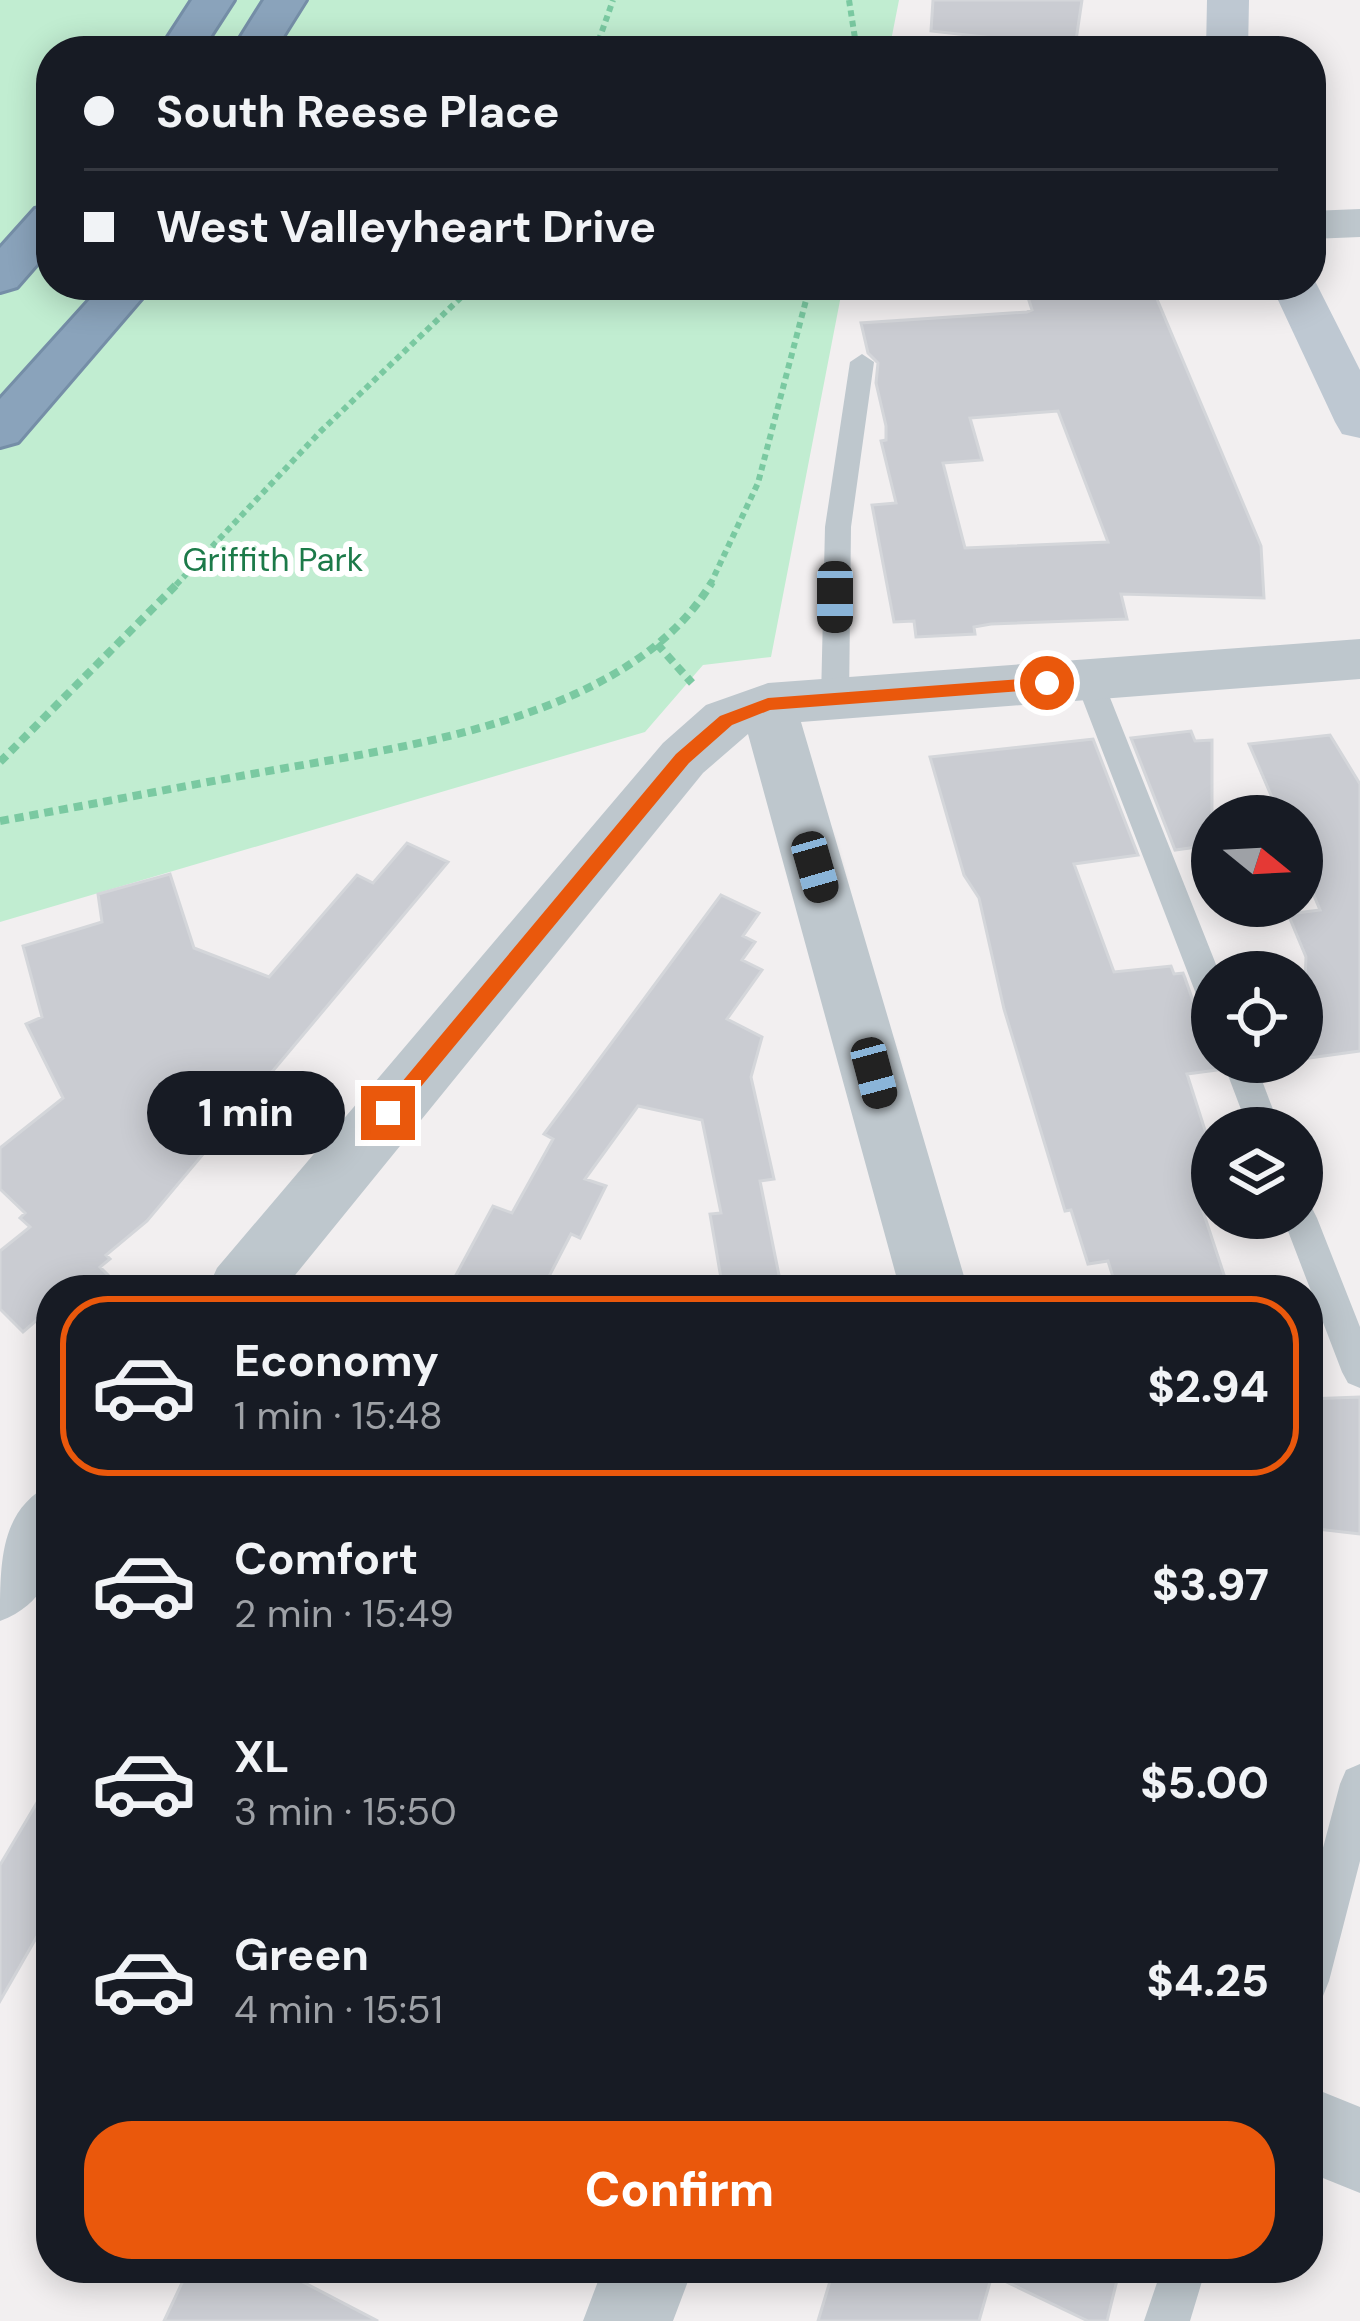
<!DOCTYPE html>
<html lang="en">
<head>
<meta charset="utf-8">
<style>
  body { margin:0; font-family:"DM Sans",sans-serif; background:#242831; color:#f1f3f6; height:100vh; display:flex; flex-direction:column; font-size:45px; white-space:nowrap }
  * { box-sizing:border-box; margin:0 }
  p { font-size:39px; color:#9ea1a6 }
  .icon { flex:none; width:66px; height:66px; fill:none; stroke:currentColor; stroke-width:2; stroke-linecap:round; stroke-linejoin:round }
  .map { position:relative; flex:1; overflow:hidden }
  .panel { position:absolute; left:36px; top:1275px; width:1287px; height:1008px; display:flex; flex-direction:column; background:#171b24; border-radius:48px; box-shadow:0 6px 30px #0003 }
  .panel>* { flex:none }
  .guide { position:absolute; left:36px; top:36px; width:1290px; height:264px; border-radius:48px; box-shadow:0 6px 30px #0003; display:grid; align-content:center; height:264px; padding:0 48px; background:#171b24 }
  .needle { width:78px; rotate:108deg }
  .fabs { position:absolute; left:1191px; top:795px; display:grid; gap:24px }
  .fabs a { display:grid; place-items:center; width:132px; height:132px; border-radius:50%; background:#171b24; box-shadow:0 6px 30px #0003; font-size:60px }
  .end { position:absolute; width:54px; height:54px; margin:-27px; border:15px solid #ea580c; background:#fff; box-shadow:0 0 0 6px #fff }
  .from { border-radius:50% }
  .bubble { position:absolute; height:84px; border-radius:42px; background:#171b24; box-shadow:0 6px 30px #0003; font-size:39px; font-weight:800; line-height:84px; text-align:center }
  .car { position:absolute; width:36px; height:72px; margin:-36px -18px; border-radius:15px; box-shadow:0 0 9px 3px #0007; background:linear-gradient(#222 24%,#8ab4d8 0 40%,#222 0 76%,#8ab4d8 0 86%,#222 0) }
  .guide b { display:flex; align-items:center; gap:42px; height:114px; font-size:45px }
  .guide b+b { border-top:3px solid #363941 }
  .guide i { width:30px; height:30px; background:#f1f3f6 }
  ul { padding:21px 0 0; list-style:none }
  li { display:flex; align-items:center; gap:36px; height:180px; margin:0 24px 18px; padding:0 24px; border:6px solid transparent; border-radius:48px }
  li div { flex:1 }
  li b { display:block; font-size:45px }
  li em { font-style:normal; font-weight:800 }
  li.current { border-color:#ea580c }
  li>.icon { width:108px; height:108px; stroke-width:1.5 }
  .button { display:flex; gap:24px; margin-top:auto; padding:24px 48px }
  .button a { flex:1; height:138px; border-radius:48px; background:#ea580c; color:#fff; font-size:48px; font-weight:800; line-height:138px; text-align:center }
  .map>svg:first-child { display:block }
  .green { fill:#c1edd1 }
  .building { fill:#caccd2; stroke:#d4d6da; stroke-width:3; fill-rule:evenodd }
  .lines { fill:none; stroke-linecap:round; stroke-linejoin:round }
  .highway-casing { stroke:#758ea7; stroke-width:6 }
  .path-far1 { stroke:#7ac9a1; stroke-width:6; stroke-dasharray:6 4.5; stroke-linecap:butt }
  .path { stroke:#7ac9a1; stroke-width:8; stroke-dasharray:9 6; stroke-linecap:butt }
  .lane { fill:#bec7cd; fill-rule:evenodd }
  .street { fill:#bec7cd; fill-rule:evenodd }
  .secondary { fill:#bec8d2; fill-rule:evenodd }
  .highway { fill:#8aa3bb; fill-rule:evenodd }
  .route { fill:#ea580c }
  .labels { text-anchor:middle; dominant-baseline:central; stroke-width:12; stroke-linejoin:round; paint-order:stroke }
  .park-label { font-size:33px; fill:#1c7a49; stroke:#fff }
</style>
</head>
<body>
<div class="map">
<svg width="1360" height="2321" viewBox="0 0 1360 2321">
  <rect width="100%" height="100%" fill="#f2eff0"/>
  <path class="green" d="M0 0H899L889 51H51V285H843L771 657 703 665 645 732 0 922Z"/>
  <path class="building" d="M933 0H1082L1075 47 931 31Z
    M1024 285H1151L1261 546 1264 598 1121 594 1127 619 991 624 974 627 975 634 916 637 914 621 894 622 872 505 896 503 881 441 886 440V426L876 383 878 363 868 353 861 323 1027 312 1032 310ZM1058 411 1108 542 965 548 943 463 982 460 970 418Z
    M1191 731 1195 741 1212 740V845L1175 850 1131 738Z
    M1330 735 1360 784V1051L1302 1059 1306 957 1288 914 1320 910 1302 867V816H1280L1249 744Z
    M1093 739 1138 855 1074 864 1114 972 1171 966 1174 974 1183 973 1185 978 1217 1070 1187 1074 1212 1152V1191L1197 1193 1229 1290H1117L1108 1261 1088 1264 1071 1210 1065 1211 1004 1009 979 898 964 875 930 757Z
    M407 843 448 862 147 1221 106 1255 110 1259 100 1267 123 1290H51V1308L23 1332 0 1309V1251L30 1227 20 1218 25 1213 0 1189V1148L63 1098 26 1024 42 1017 23 946 102 922 98 894 170 874 194 948 269 977 357 875 373 883Z
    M721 895 759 913 743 936 755 942 742 960 762 970 727 1019 762 1037 751 1077 774 1179 760 1181 782 1290H723L710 1214 721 1213 702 1120 638 1106 585 1179 606 1186 580 1238 571 1234 542 1290H448L493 1206 512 1213 553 1139 544 1134Z
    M1360 1397V1534L1308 1528V1399Z
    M51 1779V1912L0 2001V1865Z
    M189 2268H276L378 2321H164Z
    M834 2268H1120L1107 2321H1088L992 2275 979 2321H818Z"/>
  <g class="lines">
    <defs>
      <path id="highway" d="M192 0H234L201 51H159Z
        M264 0H306L274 51H232Z
        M51 205V248L17 287 0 292V248L35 209Z
        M103 285H153L18 442 0 447V399Z"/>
    </defs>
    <use href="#highway" class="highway-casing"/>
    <path class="path-far1" d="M849 0 857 51
      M595 51 613 0
      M176 585 321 431 474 285
      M710 585 758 483 810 285"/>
    <path class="path" d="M657 644 692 683
      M0 762 179 582
      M0 821C84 806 168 789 252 774 398 747 628 722 712 582"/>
    <path class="lane" d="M862 354 874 362 851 527 849 699 835 709 821 699 825 527 850 362Z
      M1089 670 1103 680 1219 972H1212V1007L1196 994 1075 680Z
      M1223 1062H1255L1280 1128H1248Z
      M1302 1204 1312 1208 1317 1218 1360 1327V1388L1348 1383 1342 1372 1283 1218H1302Z
      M1360 1764V1861L1329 1981 1323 1996 1308 2002V1904L1340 1784 1346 1770Z
      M1162 2268H1206L1190 2321H1144Z"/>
    <path class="street" d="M1360 209V237L1311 239V211Z
      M1360 639V679L801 722 968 1290H900L748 734 703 773 283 1290H207L217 1268 663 743 706 705 768 683Z
      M51 1484C51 1544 66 1595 0 1621 0 1561 0 1510 51 1484Z
      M1308 2086 1360 2107V2193L1308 2172Z
      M603 2268H693L673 2321H583Z"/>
    <path class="secondary" d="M1207 0H1249L1248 51H1206Z
      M1312 275 1360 370V438L1342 434 1335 422 1271 285H1311Z"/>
    <use href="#highway" class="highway"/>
  </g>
  <path class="route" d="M1047 677 1055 683 1047 689 770 710 732 725 689 763 395 1118H381V1107L676 754 720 716 768 698Z"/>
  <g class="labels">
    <g class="park-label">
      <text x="273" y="559">Griffith Park</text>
    </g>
  </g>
</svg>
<div class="fabs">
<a><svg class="needle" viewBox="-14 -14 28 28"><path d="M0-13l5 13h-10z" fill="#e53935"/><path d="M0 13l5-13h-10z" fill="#9ea1a6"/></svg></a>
<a><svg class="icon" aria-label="locate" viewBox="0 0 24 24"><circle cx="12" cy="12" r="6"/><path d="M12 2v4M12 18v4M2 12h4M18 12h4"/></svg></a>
<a><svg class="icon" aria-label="layers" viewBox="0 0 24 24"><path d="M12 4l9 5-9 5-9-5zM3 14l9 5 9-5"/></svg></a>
</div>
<i class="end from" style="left:1047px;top:683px"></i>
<i class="end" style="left:388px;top:1113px"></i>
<div class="bubble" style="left:147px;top:1071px;width:198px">1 min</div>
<i class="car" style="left:835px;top:597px;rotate:180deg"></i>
<i class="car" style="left:815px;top:867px;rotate:164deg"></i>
<i class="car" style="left:874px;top:1073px;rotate:165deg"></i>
<div class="guide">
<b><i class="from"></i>South Reese Place</b>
<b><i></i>West Valleyheart Drive</b>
</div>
<section class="panel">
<ul>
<li class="current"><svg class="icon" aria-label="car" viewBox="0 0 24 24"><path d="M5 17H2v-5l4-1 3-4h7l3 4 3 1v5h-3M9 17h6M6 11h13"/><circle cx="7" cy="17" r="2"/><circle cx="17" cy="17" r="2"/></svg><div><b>Economy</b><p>1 min · 15:48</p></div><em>$2.94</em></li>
<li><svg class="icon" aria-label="car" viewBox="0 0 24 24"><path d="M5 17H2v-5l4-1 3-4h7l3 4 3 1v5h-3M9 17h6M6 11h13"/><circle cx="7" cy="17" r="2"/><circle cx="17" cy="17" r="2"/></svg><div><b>Comfort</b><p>2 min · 15:49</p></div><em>$3.97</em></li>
<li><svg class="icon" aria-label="car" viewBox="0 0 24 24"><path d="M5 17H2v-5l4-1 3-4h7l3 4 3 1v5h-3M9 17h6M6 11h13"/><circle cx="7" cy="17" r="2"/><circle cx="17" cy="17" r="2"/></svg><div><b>XL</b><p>3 min · 15:50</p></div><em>$5.00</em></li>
<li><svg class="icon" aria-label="car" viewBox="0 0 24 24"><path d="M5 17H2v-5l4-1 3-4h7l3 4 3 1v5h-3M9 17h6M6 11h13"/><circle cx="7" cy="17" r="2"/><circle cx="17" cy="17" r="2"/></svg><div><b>Green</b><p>4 min · 15:51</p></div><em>$4.25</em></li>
</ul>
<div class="button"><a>Confirm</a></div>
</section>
</div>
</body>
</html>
